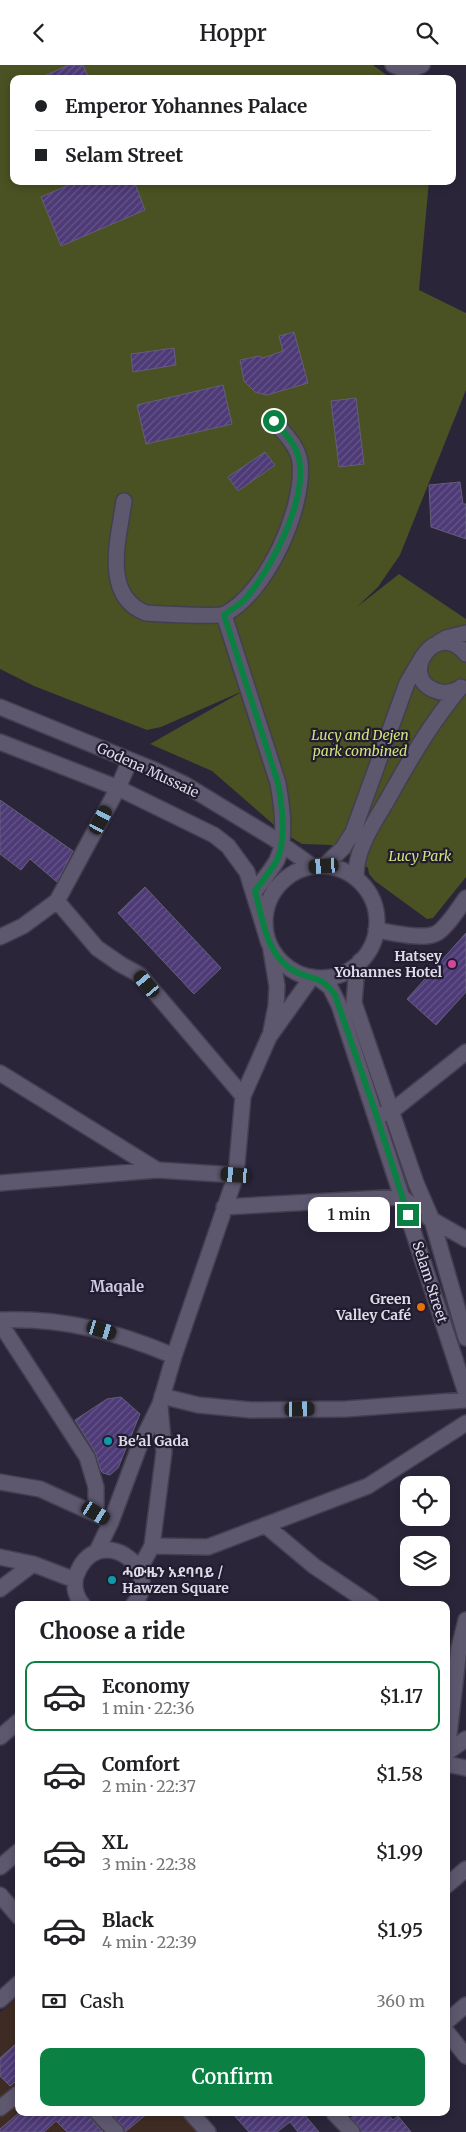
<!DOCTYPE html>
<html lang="en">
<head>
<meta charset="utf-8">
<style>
  body { margin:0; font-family:Merriweather,"Noto Sans Ethiopic",serif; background:#f6f6f6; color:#202124; height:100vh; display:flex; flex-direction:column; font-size:19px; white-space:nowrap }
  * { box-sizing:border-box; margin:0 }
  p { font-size:16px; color:#757577 }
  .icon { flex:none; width:28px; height:28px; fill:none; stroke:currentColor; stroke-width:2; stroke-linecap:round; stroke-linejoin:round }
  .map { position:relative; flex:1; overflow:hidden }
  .side { position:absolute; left:15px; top:1536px; width:435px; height:515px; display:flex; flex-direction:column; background:#fff; border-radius:10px; box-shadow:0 2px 8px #0003 }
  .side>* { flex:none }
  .hud { position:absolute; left:10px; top:10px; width:446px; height:110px; border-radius:10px; box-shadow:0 2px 8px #0003; display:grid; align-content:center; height:110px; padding:0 25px; background:#fff }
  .controls { position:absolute; left:400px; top:1411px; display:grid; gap:10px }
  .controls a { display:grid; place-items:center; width:50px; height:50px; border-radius:10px; background:#fff; box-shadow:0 2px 8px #0003; font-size:25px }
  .end { position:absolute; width:22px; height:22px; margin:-11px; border:6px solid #0b8043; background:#fff; box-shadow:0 0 0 2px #fff }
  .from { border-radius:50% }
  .bubble { position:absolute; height:35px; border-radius:10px; background:#fff; box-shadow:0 2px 8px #0003; font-size:16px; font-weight:600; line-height:35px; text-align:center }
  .car { position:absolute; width:15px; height:30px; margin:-15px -8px; border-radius:6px; box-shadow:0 0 4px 1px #0007; background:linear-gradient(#222 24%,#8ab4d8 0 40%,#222 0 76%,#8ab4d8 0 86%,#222 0) }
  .hud b { display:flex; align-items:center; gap:18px; height:48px; font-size:19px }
  .hud b+b { border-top:1px solid #e0e0e0 }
  .hud i { width:12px; height:12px; background:#202124 }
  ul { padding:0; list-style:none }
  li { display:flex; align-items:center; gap:15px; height:70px; margin:0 10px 8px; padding:0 15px; border:2px solid transparent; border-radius:10px }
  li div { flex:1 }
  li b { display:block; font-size:19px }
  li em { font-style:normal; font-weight:600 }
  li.on { border-color:#0b8043 }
  li>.icon { width:45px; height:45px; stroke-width:1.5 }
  h2 { padding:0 25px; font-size:22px; line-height:60px }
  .pay { display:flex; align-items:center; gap:12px; height:55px; padding:0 25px; font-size:19px }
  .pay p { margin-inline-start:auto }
  .button { display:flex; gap:10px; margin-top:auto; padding:10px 25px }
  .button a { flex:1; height:58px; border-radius:10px; background:#0b8043; color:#fff; font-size:20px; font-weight:600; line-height:58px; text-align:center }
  header { display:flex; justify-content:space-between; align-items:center; height:65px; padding:0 25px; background:#fff; font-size:22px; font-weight:600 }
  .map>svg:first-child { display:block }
  .commercial { fill:#3e2c24 }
  .green { fill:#4a5122 }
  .building { fill:url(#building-hatch); stroke:#645f76 }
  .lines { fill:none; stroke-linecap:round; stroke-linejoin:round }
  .minor-casing { stroke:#443f50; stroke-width:18 }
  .minor { stroke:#5e586f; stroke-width:15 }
  .route { stroke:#0b8043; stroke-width:6 }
  .hotel-dot { fill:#d1479c; stroke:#211c2f; stroke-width:2 }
  .food-dot { fill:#e8710a; stroke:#211c2f; stroke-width:2 }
  .culture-dot { fill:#0f9aa8; stroke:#211c2f; stroke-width:2 }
  .labels { text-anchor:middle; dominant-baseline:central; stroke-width:4.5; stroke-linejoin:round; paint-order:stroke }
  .park-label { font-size:14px; font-style:italic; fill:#d4e37b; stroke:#211c2f }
  .street-label { font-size:14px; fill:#dedbe8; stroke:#211c2f }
  .poi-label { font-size:14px; font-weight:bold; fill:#dedbe8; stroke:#211c2f; text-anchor:end }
  .neighbourhood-label { font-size:15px; font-weight:bold; fill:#cec8e2; stroke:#211c2f }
</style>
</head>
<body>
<header><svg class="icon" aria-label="back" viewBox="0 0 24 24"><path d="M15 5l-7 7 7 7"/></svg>Hoppr<svg class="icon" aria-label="search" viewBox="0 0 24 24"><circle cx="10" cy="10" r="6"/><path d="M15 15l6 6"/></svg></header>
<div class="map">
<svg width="466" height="2067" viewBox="0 0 466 2067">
  <defs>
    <pattern id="building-hatch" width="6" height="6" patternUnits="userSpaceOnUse" patternTransform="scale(1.25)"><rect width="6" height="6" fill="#4d3a76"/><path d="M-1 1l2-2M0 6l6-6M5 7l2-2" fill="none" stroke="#66568a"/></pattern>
  </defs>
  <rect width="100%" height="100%" fill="#2b253a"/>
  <path class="commercial" d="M19 1931V2048H184L201 2067H0V1948Z"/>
  <path class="green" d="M0 0H373L392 14H14V116H429L419 225 466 248V325L400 490 378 522 357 542 399 509 466 554V812L433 853 427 854 375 816 369 809 368 803 358 793 331 780 302 779 282 767 212 706 150 679 245 625 161 662 147 665 34 621 0 604Z"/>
  <path class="building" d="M69 0H83L89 14H37Z
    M78 116H134L145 145 61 181 41 132Z
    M294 267 308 318 267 330 255 327 244 316 240 295 259 291 263 293 283 286 279 271Z
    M174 283 176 300 133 307 131 289Z
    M223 320 232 359 146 379 137 340Z
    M356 333 364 399 339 402 331 336Z
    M265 387 275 400 238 426 228 412Z
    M460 417 463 439H466V474L431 462 429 420Z
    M0 735 73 786 57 817 30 794 21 805 0 789Z
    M145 822 221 903 194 929 118 848Z
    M466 868V927L436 960 407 934Z
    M121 1332 140 1349 118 1403 110 1410 103 1408 101 1406 95 1387 75 1355 107 1334Z
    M19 1976V2014L10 2021 0 2011V1993Z
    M19 2048H89L91 2054 103 2067H67L56 2056 44 2067H0V2064Z
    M110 2048H148L125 2067 123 2061Z
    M232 2048H303L319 2067H298L290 2057 277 2067H249Z
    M358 2048H387L393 2055 398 2051 411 2067H361L359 2061 351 2053Z"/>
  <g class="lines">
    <defs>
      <path id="minor" d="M393 0 408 6 422 0
        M124 436C119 472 101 531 146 548 157 549 219 552 225 549 267 527 305 443 300 397 298 381 284 368 274 356
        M224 550 278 718C282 740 287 774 277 795 271 806 262 816 255 826
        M439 577 446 573 466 568
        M460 623C452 628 443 629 434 625 398 610 437 553 466 589
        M0 642 152 704 184 719 273 773 312 801
        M0 677 118 723 214 770 228 781 247 807 267 872
        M324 801 343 783 353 767 407 618 423 591
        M265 857a56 56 0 1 1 112 0a56 56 0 1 1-112 0Z
        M356 813C355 783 375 757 389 732 412 691 431 658 461 622
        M57 836 97 883 120 899 140 910 243 1031
        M376 865C391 867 422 875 435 869 445 865 459 843 466 833
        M0 872 23 861 57 836 118 723 130 695
        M360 896 356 914 354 938 416 1118 432 1155 466 1273
        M318 913 330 922 339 940 466 1328
        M271 966 276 941 277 921 271 885
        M0 1008 157 1105
        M383 1049 392 1046 466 987
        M0 1118 157 1105 236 1110
        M224 1142 402 1132 408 1137
        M429 1153 466 1174
        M0 1255C62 1252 117 1267 174 1291
        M0 1258 87 1392 96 1422V1448
        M162 1331 198 1340 251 1345 346 1344 466 1335
        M0 1417 40 1424 104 1453
        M265 1460 314 1501 372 1540
        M152 1481 208 1482 368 1421 466 1358
        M97 1486 111 1457 139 1382 160 1339 174 1291 236 1110 243 1031 269 972 312 912
        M0 1492 33 1499 75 1515
        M139 1505 152 1481 164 1387 160 1341
        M0 1524 33 1499
        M83 1540C76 1533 73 1521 76 1511 96 1454 167 1503 133 1540
        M0 1672 19 1656
        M447 1687 459 1583 466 1555
        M446 1688 466 1674
        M446 1699 466 1703
        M0 1802 19 1786
        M446 1821 466 1804
        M0 1830 19 1852
        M0 1935 19 1918
        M446 1957 466 1940
        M446 1966 466 1991
        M0 2043 19 2028
        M98 2048 116 2067
        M191 2048 208 2067
        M334 2048 352 2067"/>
    </defs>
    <use href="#minor" class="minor-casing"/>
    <use href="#minor" class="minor"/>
  </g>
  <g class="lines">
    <path class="route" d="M274 356C283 366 294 377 298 390 310 430 272 504 245 534 239 540 231 545 224 550L278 718C282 740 287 774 277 795 271 806 262 816 255 826 263 855 266 892 296 907 315 916 321 910 335 930L377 1052 408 1150"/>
  </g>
  <circle class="hotel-dot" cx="452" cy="899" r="5"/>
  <circle class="food-dot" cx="421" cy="1242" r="5"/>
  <g class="culture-dot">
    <circle cx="108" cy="1376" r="5"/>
    <circle cx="112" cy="1515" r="5"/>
  </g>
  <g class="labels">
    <g class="park-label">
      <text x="360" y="670">Lucy and Dejen<tspan x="360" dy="16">park combined</tspan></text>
      <text x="420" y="791">Lucy Park</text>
    </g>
    <g class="street-label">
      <text transform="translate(148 705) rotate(25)">Godena Mussaie</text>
      <text transform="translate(430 1217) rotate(72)">Selam Street</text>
    </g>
    <g class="poi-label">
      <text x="442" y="891">Hatsey<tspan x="442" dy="16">Yohannes Hotel</tspan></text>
      <text x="411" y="1234">Green<tspan x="411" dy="16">Valley Café</tspan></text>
      <text x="118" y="1376" text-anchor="start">Be'al Gada</text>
      <text x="122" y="1507" text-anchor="start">ሓውዜን አደባባይ /<tspan x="122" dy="16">Hawzen Square</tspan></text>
    </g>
    <g class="neighbourhood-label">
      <text x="117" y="1221">Maqale</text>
    </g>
  </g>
</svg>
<div class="controls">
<a><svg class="icon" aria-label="locate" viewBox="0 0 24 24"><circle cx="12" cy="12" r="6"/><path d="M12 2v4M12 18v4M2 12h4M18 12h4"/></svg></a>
<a><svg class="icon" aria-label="layers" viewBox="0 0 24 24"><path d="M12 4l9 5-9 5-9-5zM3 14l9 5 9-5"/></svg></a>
</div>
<i class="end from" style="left:274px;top:356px"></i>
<i class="end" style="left:408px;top:1150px"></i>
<div class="bubble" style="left:308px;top:1132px;width:82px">1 min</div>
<i class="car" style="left:101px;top:755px;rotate:28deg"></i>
<i class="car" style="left:324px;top:801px;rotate:266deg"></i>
<i class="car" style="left:147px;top:919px;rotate:320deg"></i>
<i class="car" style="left:236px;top:1110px;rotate:274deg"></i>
<i class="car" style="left:102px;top:1265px;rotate:107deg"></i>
<i class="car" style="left:300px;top:1344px;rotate:89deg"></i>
<i class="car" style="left:96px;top:1448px;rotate:121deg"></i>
<div class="hud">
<b><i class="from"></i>Emperor Yohannes Palace</b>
<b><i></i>Selam Street</b>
</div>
<section class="side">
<h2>Choose a ride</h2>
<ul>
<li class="on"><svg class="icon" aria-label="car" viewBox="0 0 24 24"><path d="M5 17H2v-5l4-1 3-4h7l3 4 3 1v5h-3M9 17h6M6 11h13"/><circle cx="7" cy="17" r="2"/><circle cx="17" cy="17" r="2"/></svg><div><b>Economy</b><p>1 min · 22:36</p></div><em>$1.17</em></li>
<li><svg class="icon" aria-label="car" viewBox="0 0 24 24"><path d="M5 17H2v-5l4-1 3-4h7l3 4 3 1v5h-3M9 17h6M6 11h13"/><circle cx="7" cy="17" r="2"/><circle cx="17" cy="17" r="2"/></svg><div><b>Comfort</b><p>2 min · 22:37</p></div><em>$1.58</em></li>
<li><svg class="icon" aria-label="car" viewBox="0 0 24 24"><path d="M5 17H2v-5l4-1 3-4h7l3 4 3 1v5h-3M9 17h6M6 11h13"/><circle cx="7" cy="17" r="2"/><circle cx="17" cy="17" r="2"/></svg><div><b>XL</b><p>3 min · 22:38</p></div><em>$1.99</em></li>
<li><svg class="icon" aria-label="car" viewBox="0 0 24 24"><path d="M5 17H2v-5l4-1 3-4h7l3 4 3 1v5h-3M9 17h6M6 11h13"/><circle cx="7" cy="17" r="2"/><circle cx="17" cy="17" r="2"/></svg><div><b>Black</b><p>4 min · 22:39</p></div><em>$1.95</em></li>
</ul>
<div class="pay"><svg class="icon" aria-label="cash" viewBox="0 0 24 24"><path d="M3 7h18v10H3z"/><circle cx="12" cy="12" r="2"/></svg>Cash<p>360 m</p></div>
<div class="button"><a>Confirm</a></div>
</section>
</div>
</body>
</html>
